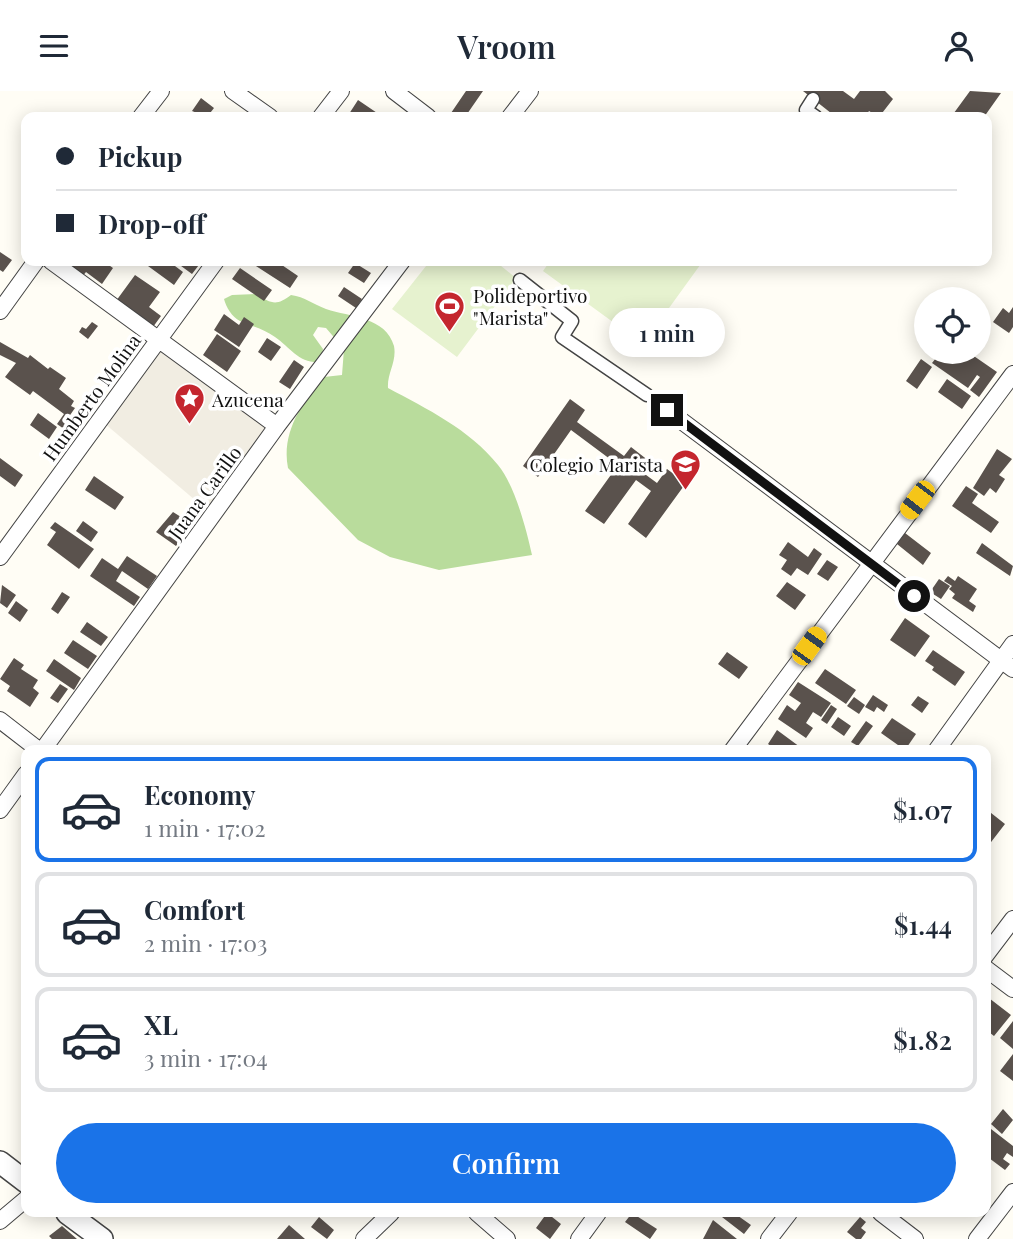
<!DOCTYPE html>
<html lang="en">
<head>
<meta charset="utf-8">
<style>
  body { margin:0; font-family:"Playfair Display",serif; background:#f6f6f7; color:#1f2937; height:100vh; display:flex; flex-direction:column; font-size:26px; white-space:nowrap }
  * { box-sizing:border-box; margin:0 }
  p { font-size:23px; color:#747a83 }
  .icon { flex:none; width:38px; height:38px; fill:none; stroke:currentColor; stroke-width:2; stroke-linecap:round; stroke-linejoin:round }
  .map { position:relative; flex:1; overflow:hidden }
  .panel { position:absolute; left:21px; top:654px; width:970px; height:472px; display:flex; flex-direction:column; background:#fff; border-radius:14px; box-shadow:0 4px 18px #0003 }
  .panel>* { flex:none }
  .guide { position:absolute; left:21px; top:21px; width:971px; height:154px; border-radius:14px; box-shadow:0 4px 18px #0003; display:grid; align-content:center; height:154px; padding:0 35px; background:#fff }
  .fabs { position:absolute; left:914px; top:196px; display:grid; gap:14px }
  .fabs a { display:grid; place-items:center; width:77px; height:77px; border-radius:50%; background:#fff; box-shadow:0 4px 18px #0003; font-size:35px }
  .end { position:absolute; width:32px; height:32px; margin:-16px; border:9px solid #111; background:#fff; box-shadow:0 0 0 4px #fff }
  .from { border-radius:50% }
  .bubble { position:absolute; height:49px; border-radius:24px; background:#fff; box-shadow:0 4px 18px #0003; font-size:23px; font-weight:600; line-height:49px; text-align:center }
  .car { position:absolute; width:21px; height:42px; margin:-21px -10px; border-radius:9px; box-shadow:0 0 5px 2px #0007; background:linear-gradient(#f5c518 24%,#345 0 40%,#f5c518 0 76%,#345 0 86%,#f5c518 0) }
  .guide b { display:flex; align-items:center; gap:24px; height:66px; font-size:26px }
  .guide b+b { border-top:2px solid #e0e1e3 }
  .guide i { width:18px; height:18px; background:#1f2937 }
  ul { padding:12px 0 0; list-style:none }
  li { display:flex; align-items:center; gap:21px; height:105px; margin:0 14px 10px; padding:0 21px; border:4px solid #e0e1e3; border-radius:14px }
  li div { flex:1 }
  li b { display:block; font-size:26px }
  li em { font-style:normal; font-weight:600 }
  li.selected { border-color:#1a73e8 }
  li>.icon { width:63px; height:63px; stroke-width:1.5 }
  .cta { display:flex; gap:14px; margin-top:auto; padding:14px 35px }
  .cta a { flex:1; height:80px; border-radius:42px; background:#1a73e8; color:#fff; font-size:28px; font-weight:600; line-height:80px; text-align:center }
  header { display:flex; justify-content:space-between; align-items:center; height:91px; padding:0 35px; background:#fff; font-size:32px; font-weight:600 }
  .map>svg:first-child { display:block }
  .forest { fill:#b9dc9c }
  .pitch { fill:#e6f2cf }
  .plaza { fill:#f1ede2 }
  .building { fill:#5a524d }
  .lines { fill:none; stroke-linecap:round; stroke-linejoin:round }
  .pedestrian-casing { stroke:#444; stroke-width:15 }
  .minor-casing { stroke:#444; stroke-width:18 }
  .tertiary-casing { stroke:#444; stroke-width:24 }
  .pedestrian { stroke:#fff; stroke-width:12 }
  .minor { stroke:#fff; stroke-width:16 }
  .tertiary { stroke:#fff; stroke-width:21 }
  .route { stroke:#111; stroke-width:9 }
  .labels { text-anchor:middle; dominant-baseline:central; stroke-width:7; stroke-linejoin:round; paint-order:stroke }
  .poi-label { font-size:19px; fill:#111; stroke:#fff; text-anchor:start }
  .street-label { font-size:19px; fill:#111; stroke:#fff }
</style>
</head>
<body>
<header><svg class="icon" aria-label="menu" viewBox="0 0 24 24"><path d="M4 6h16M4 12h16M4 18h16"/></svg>Vroom<svg class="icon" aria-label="person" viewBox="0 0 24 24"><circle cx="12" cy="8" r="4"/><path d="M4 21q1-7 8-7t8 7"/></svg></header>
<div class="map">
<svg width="1013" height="1148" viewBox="0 0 1013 1148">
  <rect width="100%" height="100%" fill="#fffdf5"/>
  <path class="forest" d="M257 203C271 213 277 215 291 204 305 206 313 213 326 218 350 226 386 226 394 255 397 271 387 282 388 297 427 318 469 338 498 374 515 395 526 437 532 464L439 479 390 466 358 449 288 377C281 342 302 311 324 286L342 284 344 258 326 237 318 236 313 244 323 258 321 271C299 273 291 257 275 246 264 238 251 235 240 230 232 226 226 216 224 208L232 204Z"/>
  <path class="pitch" d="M430 170H495L516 187 457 266 392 218Z
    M550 170H703L643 253 543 180Z"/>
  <path class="plaza" d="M160 254 275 338 208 420 104 332Z"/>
  <path class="building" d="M466 0H483L465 26H458L451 22Z
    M803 0H843L854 8 860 0H885L893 8 879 26 869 20 865 26H836Z
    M970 0 1001 2 984 26H951Z
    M201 7 214 17 207 26 192 20Z
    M358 9 383 26H347Z
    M0 161 12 169 3 181 0 179Z
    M70 170H103L113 177 102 193 86 181 82 186 66 175Z
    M151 170H202L192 183 177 172 175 175 183 181 174 194 148 175Z
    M248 170H276L298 185 290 197Z
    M355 172 371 182 364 192 348 182Z
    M240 177 272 199 264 210 232 188Z
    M135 184 160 201 149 216 161 225 153 236 116 210Z
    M344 196 362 208 356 217 338 205Z
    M1013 216V236L1009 242 993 231 1003 217 1009 222Z
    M224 223 239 234 244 226 254 233 239 256 214 239Z
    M92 231 98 235 88 248 79 241 82 236 86 238Z
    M217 243 241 260 227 281 203 264Z
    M267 247 281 256 271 270 258 261Z
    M0 251 28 267 30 264 48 278 50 276 66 287 59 298 74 310 71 315 75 317 68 327 77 334 71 343 57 333 64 323 33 300 30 304 5 286 16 272 0 264Z
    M959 261H968L997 281 979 306 970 299 980 286 977 284 968 297 932 272 940 262 952 271Z
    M921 268 932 276 917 298 906 290Z
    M294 269 304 276 290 298 279 291Z
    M947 288 971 305 962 318 938 301Z
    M570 308 585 319 577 331 624 365 631 356 649 370 642 381 657 392 667 378 686 392 646 447 628 433 651 400 636 389 604 433 585 420 618 374 571 339 538 386 523 375Z
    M38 322 57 336 49 348 30 334Z
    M997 358 1012 368 999 384 1005 388 996 402 990 397 984 405 973 397Z
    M0 367 23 384 15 396 0 385Z
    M94 385 124 406 115 419 85 399Z
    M966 395 978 403 972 412 999 431 991 442 952 415Z
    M173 421 181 426 175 435 185 442 176 455 156 441Z
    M83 430 98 441 91 451 76 440Z
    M55 431 94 458 79 478 47 454 56 441 50 437Z
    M905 442 931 462 923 474 897 453Z
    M788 451 808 466 814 457 822 463 808 484 797 477 791 485 781 478 787 469 779 464Z
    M982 452 1013 475 1010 485 976 462Z
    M127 465 157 485 148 498 122 480 116 490 140 506 134 515 90 485 102 467 118 478Z
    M827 469 838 476 828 490 817 483Z
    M948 485 955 490 958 485 977 498 969 510 976 515 973 521 952 507 955 503 949 498 952 495 944 490Z
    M939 488 950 495 941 508 930 501Z
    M787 491 806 504 795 519 776 505Z
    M2 494 16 504 7 517 0 512Z
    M62 501 70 506 58 523 51 518Z
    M16 510 28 519 20 531 8 522Z
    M905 527 930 545 915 566 890 549Z
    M87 531 108 546 101 555 80 541Z
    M73 549 97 565 88 578 64 562Z
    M933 559 965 581 955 595 932 579 934 576 925 570Z
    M727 561 748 576 739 588 718 573Z
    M14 567 24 574 21 578 38 589 33 597 39 602 30 616 7 600 10 595 0 588Z
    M54 568 81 587 74 599 46 580Z
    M825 578 856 599 846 613 815 592Z
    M798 591 831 612 821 626 813 621 806 632 813 637 806 647 778 628 787 614 795 620 801 612 789 604Z
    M60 593 68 598 58 612 50 607Z
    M873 604 888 614 884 621 877 616 874 621 865 616Z
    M918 605 929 612 922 622 911 614Z
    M854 606 865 614 859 623 847 615Z
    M831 614 837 618 827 633 821 629Z
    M838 626 851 635 844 645 831 636Z
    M892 627 916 643 905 659 881 642Z
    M866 630 873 635 858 655 851 651Z
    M777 639 800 656 798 660H778L768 653Z
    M986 718 1005 733 988 755 985 753Z
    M985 904 1011 924 994 945 985 938Z
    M1013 930V958L1000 947Z
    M1013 963V990L1000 980Z
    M1003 1018 1013 1029 1002 1043 991 1033Z
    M991 1038 1013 1055V1066L1007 1062 1003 1068 1010 1073 1005 1079 985 1064V1047Z
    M547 1122 561 1133 550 1148 536 1137Z
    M632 1122 657 1138 650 1148 625 1131Z
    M725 1122H734L751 1134 744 1143 722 1126Z
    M319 1126 334 1139 327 1148 311 1136Z
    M860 1126 866 1131 861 1137 866 1141 861 1148H856L847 1141Z
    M713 1129 737 1148H703Z
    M289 1134 305 1148H277Z
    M62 1135 77 1148H52L49 1145Z"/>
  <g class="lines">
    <defs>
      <path id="pedestrian" d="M813 8 806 19 816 26
        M520 189 572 230 562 246 647 304"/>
      <path id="minor" d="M233 0 270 26
        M394 0 428 26
        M141 26 161 0
        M321 26 341 0
        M510 26 530 0
        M51 170 277 335
        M0 220 36 170
        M667 319 1013 578
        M0 466 216 170
        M0 629 40 660
        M42 660 277 335 402 170
        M732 660 1013 283
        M936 660 1013 553
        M0 719 26 683
        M985 865 1013 828
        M985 877 1013 898
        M477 1122 507 1148
        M881 1122 915 1148
        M0 1130 26 1108
        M364 1148 391 1122
        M579 1148 598 1122
        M769 1148 789 1122
        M977 1148 1013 1101"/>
      <path id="tertiary" d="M0 1071 26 1091
        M67 1122 102 1148"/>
    </defs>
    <use href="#pedestrian" class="pedestrian-casing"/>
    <use href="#minor" class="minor-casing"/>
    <use href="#tertiary" class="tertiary-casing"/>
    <use href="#pedestrian" class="pedestrian"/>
    <use href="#minor" class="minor"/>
    <use href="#tertiary" class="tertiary"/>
  </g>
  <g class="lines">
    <path class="route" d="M667 319 914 505"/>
  </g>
  <defs>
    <symbol id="stadium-pin" viewBox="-11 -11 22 30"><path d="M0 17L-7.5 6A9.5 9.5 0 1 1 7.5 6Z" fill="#c4262e" stroke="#fff"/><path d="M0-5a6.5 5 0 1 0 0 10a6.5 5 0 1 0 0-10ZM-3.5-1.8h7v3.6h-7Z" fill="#fff"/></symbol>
    <symbol id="sight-pin" viewBox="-11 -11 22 30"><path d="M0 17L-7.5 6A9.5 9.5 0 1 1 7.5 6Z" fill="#c4262e" stroke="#fff"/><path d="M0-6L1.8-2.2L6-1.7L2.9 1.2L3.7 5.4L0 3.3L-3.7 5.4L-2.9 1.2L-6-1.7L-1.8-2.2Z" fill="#fff"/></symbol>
    <symbol id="school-pin" viewBox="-11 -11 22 30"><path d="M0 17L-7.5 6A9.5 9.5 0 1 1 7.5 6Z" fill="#c4262e" stroke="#fff"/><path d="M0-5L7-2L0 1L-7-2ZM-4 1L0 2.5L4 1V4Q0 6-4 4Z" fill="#fff"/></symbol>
  </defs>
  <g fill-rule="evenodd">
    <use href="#stadium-pin" x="432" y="198" width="35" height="47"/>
    <use href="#sight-pin" x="172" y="290" width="35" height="47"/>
    <use href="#school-pin" x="668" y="356" width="35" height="47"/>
  </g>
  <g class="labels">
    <g class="poi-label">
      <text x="473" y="204">Polideportivo<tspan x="473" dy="22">"Marista"</tspan></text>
      <text x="212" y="308">Azucena</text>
      <text x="663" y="373" text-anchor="end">Colegio Marista</text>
    </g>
    <g class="street-label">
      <text transform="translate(91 306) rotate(-54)">Humberto Molina</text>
      <text transform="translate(204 401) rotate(-54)">Juana Carillo</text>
    </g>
  </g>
</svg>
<div class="fabs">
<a><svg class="icon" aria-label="locate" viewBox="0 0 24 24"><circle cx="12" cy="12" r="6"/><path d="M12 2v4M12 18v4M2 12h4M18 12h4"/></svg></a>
</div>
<i class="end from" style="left:914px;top:505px"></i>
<i class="end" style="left:667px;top:319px"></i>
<div class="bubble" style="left:609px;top:217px;width:116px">1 min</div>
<i class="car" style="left:917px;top:409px;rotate:217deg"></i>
<i class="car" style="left:809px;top:555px;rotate:36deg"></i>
<div class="guide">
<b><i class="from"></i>Pickup</b>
<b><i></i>Drop-off</b>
</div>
<section class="panel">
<ul>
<li class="selected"><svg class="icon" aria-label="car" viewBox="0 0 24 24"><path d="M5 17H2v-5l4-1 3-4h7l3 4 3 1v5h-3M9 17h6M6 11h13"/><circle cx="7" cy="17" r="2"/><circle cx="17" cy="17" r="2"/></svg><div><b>Economy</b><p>1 min · 17:02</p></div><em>$1.07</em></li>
<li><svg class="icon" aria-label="car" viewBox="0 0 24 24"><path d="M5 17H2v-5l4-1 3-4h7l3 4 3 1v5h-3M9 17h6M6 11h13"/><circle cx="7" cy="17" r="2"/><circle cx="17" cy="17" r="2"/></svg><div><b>Comfort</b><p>2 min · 17:03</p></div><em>$1.44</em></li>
<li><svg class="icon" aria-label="car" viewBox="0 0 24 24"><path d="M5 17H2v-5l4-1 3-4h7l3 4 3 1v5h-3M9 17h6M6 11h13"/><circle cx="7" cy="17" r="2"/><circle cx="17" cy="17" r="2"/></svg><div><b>XL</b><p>3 min · 17:04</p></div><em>$1.82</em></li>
</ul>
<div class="cta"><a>Confirm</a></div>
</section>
</div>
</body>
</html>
